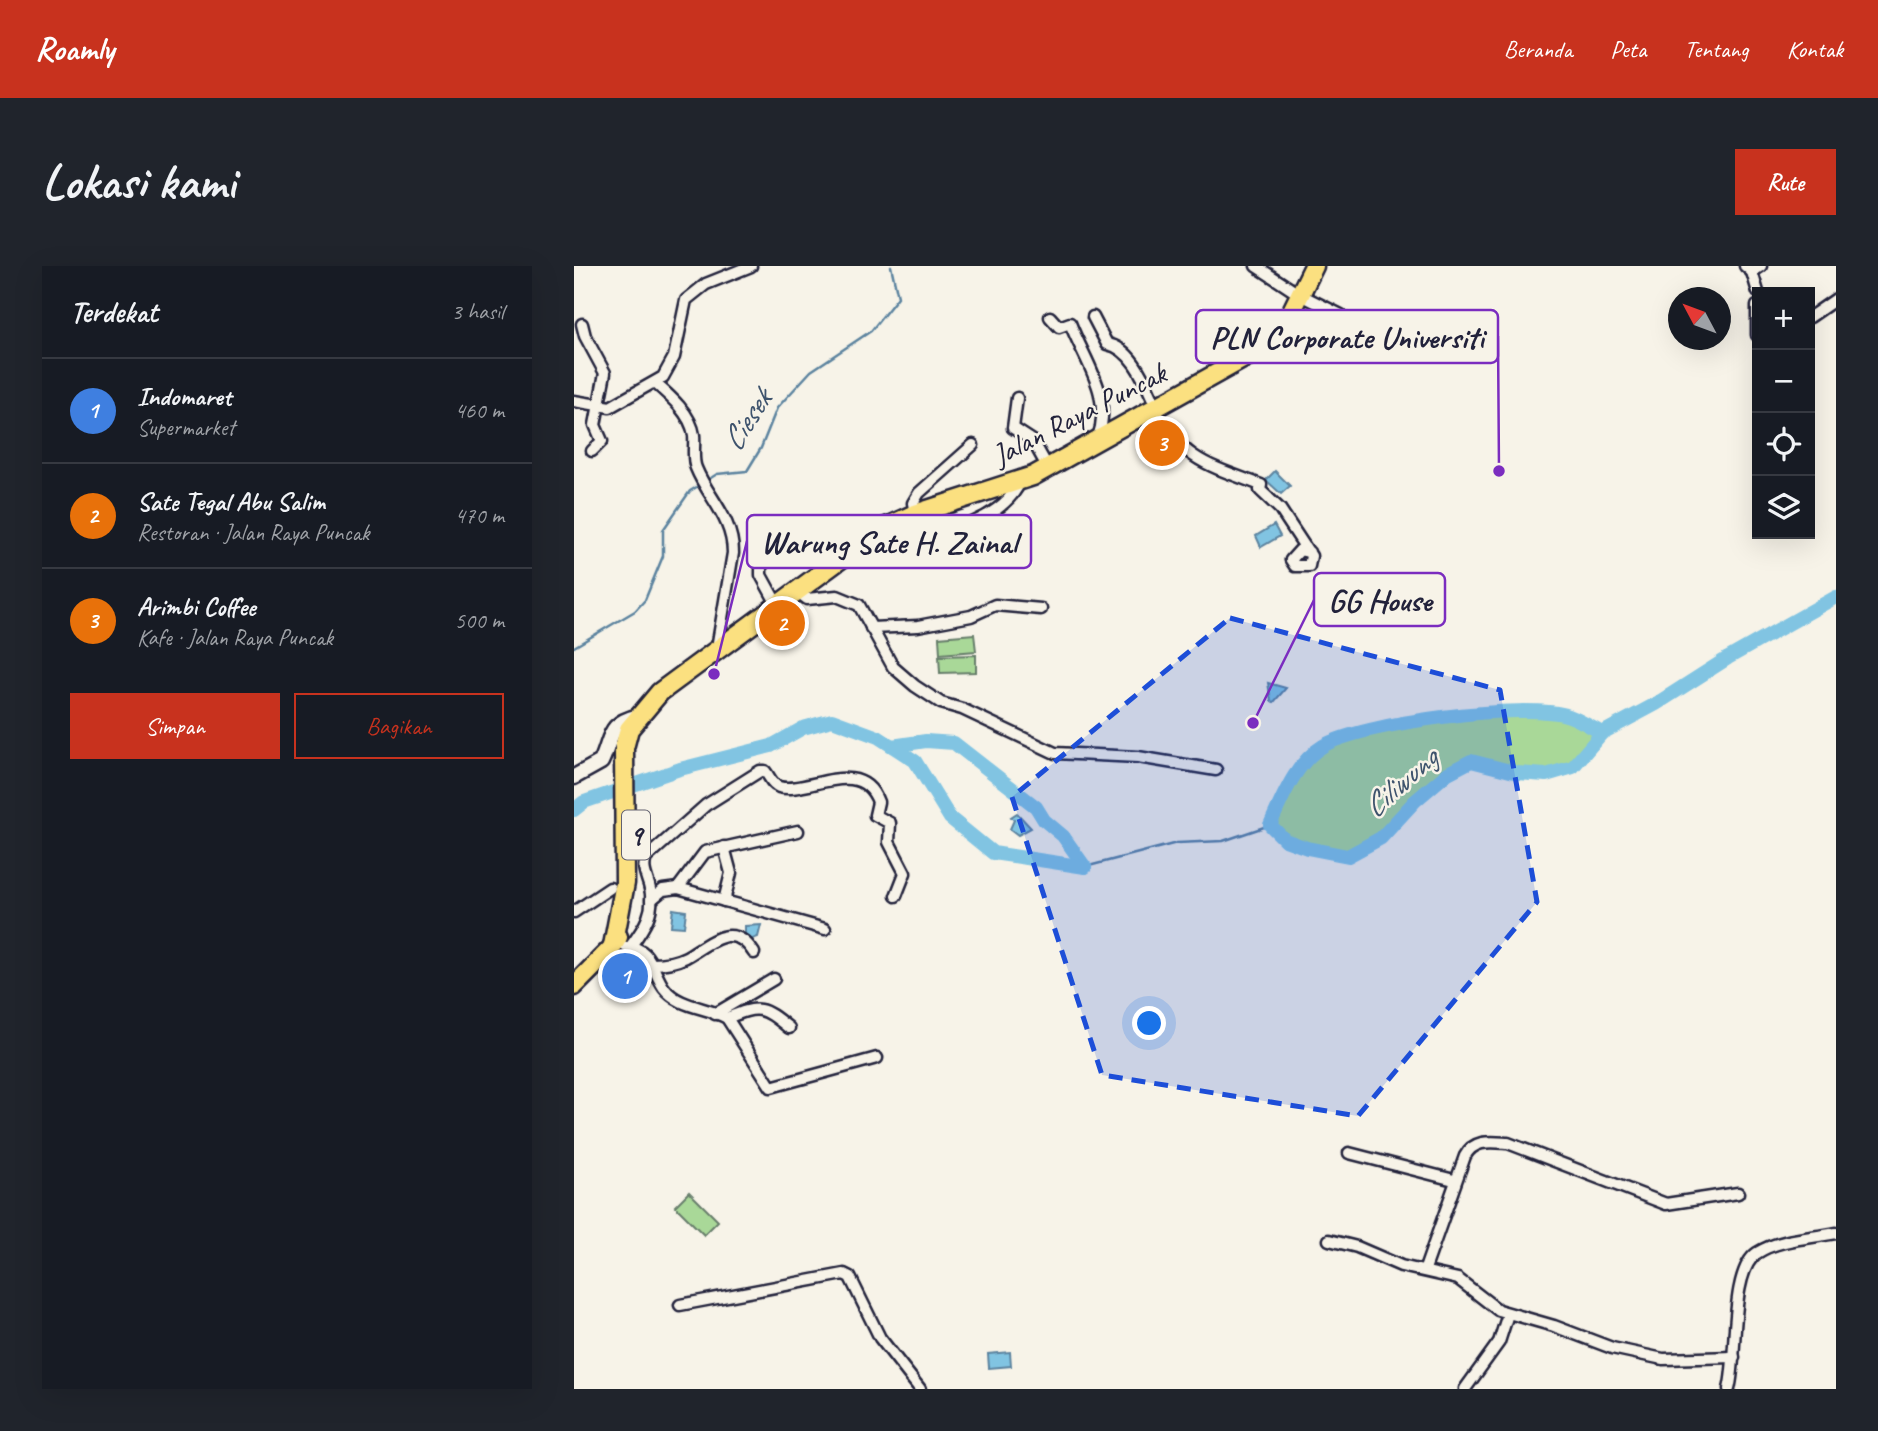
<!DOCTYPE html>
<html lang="id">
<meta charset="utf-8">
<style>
:root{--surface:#171b24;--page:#20242c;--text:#f1f3f6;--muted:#9ea1a6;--line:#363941;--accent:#c8321e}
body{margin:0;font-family:Caveat,sans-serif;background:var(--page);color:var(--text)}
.controls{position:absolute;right:21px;top:21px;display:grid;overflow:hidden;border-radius:0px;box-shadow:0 7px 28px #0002}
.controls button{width:63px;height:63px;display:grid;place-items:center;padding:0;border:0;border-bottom:2px solid var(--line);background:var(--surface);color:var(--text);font:35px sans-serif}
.compass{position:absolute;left:1094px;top:21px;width:63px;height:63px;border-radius:50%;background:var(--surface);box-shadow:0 7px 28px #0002;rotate:311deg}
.you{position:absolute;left:576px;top:758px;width:24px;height:24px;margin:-18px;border:5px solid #fff;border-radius:50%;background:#1a73e8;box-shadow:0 0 0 10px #1a73e833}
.badge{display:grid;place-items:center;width:46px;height:46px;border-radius:50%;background:var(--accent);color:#fff;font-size:23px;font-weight:700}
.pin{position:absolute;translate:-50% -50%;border:4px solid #fff;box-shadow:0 2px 7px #0006}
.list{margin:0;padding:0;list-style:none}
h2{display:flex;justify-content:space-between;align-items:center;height:91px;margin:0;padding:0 28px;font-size:30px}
h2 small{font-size:23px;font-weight:400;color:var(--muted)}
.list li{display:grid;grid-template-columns:46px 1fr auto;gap:21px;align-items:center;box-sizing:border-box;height:105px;padding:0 28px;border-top:2px solid var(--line)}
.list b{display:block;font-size:26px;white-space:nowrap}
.list p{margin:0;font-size:23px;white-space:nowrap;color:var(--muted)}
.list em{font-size:23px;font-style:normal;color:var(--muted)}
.actions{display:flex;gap:14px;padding:21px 28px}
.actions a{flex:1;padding:16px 0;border:2px solid var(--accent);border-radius:0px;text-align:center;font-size:24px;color:var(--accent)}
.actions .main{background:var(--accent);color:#fff}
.icon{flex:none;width:38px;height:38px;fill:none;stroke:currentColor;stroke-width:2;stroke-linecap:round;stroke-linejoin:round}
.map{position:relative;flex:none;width:1262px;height:1123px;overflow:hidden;border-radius:0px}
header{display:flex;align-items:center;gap:42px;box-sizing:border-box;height:98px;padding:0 35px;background:var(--accent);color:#fff}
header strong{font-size:33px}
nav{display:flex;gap:38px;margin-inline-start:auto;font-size:24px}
.intro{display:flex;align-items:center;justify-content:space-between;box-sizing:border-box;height:168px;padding:0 42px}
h1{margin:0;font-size:49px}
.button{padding:18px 32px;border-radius:0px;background:var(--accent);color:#fff;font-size:24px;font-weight:700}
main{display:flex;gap:42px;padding:0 42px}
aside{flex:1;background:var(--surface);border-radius:0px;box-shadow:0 7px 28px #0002}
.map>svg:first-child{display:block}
.green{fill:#a9d898;stroke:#667d6a;stroke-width:2}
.water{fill:#81c4e2;stroke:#5b839f;stroke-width:2}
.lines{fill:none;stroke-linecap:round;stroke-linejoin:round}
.stream{stroke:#5b839f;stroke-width:2.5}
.river{stroke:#81c4e2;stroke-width:14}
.street-casing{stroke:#22223b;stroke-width:15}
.secondary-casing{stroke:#22223b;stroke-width:19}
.highway-casing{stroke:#22223b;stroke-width:23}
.street{stroke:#f7f3e8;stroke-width:10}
.secondary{stroke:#f7f3e8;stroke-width:14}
.highway{stroke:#fbe080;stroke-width:18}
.marked{fill:#1d4ed8;fill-opacity:0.2;stroke:#1d4ed8;stroke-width:5;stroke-dasharray:14 9;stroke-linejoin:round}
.labels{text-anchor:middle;stroke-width:5;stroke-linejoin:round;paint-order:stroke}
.shield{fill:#f7f3e8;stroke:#62616f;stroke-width:2}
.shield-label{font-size:28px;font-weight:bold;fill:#22223b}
.street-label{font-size:30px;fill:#22223b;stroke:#f7f3e8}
.water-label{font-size:32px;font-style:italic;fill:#3e536d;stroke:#f7f3e8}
.leader{fill:none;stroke:#7b2cbf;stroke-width:2.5}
.callout-dot{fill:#7b2cbf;stroke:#f7f3e8;stroke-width:2.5}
.callout{fill:#f7f3e8;stroke:#7b2cbf;stroke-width:2.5}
.callout-label{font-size:32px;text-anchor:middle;font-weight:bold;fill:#22223b}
</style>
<header>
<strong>Roamly</strong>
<nav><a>Beranda</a><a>Peta</a><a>Tentang</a><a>Kontak</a></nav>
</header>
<div class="intro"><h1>Lokasi kami</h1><a class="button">Rute</a></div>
<main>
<aside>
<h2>Terdekat<small>3 hasil</small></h2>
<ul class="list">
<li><span class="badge" style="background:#3f7fe0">1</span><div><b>Indomaret</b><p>Supermarket</p></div><em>460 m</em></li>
<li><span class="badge" style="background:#e8710a">2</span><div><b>Sate Tegal Abu Salim</b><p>Restoran · Jalan Raya Puncak</p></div><em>470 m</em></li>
<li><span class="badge" style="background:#e8710a">3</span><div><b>Arimbi Coffee</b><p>Kafe · Jalan Raya Puncak</p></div><em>500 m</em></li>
</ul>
<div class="actions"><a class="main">Simpan</a><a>Bagikan</a></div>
</aside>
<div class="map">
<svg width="1262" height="1123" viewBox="0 0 1262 1123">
<rect width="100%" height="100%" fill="#f7f3e8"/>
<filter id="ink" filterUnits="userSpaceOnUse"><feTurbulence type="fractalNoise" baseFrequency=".0143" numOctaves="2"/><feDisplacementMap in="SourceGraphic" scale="14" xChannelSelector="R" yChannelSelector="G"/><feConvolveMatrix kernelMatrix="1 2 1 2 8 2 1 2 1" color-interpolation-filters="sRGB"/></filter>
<g filter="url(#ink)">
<g class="green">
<path d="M400 368 402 385 366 388 365 371Z"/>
<path d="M402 389V406L366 407 365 390Z"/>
<path d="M948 444 993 449 1028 467C1019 477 1010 493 999 500 970 520 927 502 897 495L874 507 841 535 807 572 774 590 733 582 711 574 696 559C704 542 710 521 722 506 763 450 885 452 948 444Z"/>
<path d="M115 926 144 955 130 969 101 940Z"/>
</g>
<g class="water">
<path d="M701 205 716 220 707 228 692 214Z"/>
<path d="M700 259 706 270 687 281 682 270Z"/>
<path d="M694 417 712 422 700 436 697 435Z"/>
<path d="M443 547 457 562 444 569 436 563 440 554 437 551Z"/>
<path d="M99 643 112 645 110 661 97 660Z"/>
<path d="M187 659 184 671 176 674 171 672V660Z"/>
<path d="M436 1086 437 1100 415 1102 414 1088Z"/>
</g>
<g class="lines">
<g class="stream">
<path d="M132 215 143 208 173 205 187 182 203 142 237 105 297 65 324 31 317 0"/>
<path d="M0 381 61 345 71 334 89 290V264L116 225 126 219"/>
<path d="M511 601 603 577 649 575 696 559"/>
</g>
<g class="river">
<path d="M1028 467C1017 461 1006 454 995 450 953 435 787 457 749 480 721 497 709 531 696 559L711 574 733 582 774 590 807 572 841 535 874 507 897 495 944 507 972 509 999 501 1028 467 1082 438 1154 392 1262 331"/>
<path d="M318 480 352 475 380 477 462 541 470 554 489 570 511 601"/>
<path d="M0 544 10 536 106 503 197 480 229 462 258 454 304 471 341 495 376 552 419 587 511 601"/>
</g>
<defs>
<g id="street">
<path d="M682 0 726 29"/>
<path d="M1171 0 1178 6 1187 0"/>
<path d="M1178 6 1184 26"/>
<path d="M727 29 767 49"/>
<path d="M1183 40V69"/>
<path d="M476 51 485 61 496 57C511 96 539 129 524 172"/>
<path d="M519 51 533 78C559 82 572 119 583 142"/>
<path d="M1236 51 1262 33"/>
<path d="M8 58 11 70 31 107 21 159 28 175 18 185"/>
<path d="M81 117C96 130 117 148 120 169 121 180 118 193 122 202 134 232 159 252 159 287L143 382"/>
<path d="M443 132 439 162 459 175 474 202"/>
<path d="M0 135 36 141 89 111 100 91 112 34 132 18 177 0"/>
<path d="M581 143C607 194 636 200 687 219L686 224 706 243 737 290 735 300H721L717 294 726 284 735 286"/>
<path d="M341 248 339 237 345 227 399 179"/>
<path d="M283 288C331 277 424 265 446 216"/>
<path d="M187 290V309L204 340"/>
<path d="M224 326 233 333 263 330 285 339 319 401 341 420 367 437 388 443 481 487 564 491 642 504"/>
<path d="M297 362 344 360 397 350 421 339 467 343"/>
<path d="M104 622 131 586 224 565"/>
<path d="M77 634 89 624 104 622 251 663"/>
<path d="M150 635 157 607 150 581"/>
<path d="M0 646 36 622"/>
<path d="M52 681C77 680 78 705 90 722 105 742 134 741 153 752L197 821 303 792"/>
<path d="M56 681C70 662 83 644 75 619 72 609 68 602 72 592L132 539 186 505H191C196 511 197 518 205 521 232 529 287 489 304 536L301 549 316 557 315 576 331 607 322 630"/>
<path d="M79 698C90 698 102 696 112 691 135 678 159 653 180 687"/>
<path d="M141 748 200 713"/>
<path d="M153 752C185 739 188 740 215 762"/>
<path d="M775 887 880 914"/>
<path d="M755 974 783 981 827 1000 884 1013 924 1044 980 1060 1038 1082 1089 1093 1160 1091"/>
<path d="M851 1003 891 890C900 873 917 876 934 877L1092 938 1164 927"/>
<path d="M106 1039 270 1008 276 1011 306 1072 346 1123"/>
<path d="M891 1123 925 1076 934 1048"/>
<path d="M1155 1123C1164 1091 1155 1006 1183 987 1204 973 1238 972 1262 967"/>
</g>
<path id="secondary" d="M0 511 27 496C39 471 32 458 65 450"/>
<g id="highway">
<path d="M39 680 51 617 50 482 55 463 86 426 306 264 341 248 459 210 690 81 712 57 740 0"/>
<path d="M0 720 37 683 44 671"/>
</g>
</defs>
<use href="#street" class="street-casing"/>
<use href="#secondary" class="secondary-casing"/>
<use href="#highway" class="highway-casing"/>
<use href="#street" class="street"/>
<use href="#secondary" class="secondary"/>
<use href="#highway" class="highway"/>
</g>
</g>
<path class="marked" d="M656 352 926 424 963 636 784 850 528 809 438 531Z"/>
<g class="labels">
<rect class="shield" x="48" y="544.5" width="28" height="49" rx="5"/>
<g class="shield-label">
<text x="62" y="579">9</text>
</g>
<g class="street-label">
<text transform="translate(505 148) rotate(-27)" y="10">Jalan Raya Puncak</text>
</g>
<g class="water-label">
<text transform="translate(172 154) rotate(-57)" y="11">Ciesek</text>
<text transform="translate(826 516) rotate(-41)" y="11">Ciliwung</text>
</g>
</g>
<path class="leader" d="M925 205L924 70M140 408L173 275M679 457L740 334"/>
<g class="callout-dot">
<circle cx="925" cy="205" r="7"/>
<circle cx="140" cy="408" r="7"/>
<circle cx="679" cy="457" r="7"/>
</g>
<g class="callout">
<rect x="622" y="44" width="302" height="53" rx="7"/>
<rect x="173" y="249" width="284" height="53" rx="7"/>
<rect x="740" y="307" width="131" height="53" rx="7"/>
</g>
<g class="callout-label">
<text x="773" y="82">PLN Corporate Universiti</text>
<text x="315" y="287">Warung Sate H. Zainal</text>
<text x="806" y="345">GG House</text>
</g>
</svg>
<div class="controls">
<button>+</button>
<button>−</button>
<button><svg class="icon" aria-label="locate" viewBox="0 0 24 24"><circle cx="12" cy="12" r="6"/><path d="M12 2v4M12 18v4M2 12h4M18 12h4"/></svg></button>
<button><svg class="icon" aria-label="layers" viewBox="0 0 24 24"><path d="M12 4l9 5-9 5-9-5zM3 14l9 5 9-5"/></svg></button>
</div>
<svg class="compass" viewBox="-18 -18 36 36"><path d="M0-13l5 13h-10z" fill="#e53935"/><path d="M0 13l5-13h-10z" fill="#9ea1a6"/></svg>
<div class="you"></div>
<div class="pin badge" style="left:51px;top:710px;background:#3f7fe0">1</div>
<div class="pin badge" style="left:208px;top:357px;background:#e8710a">2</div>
<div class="pin badge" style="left:588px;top:177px;background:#e8710a">3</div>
</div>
</main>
